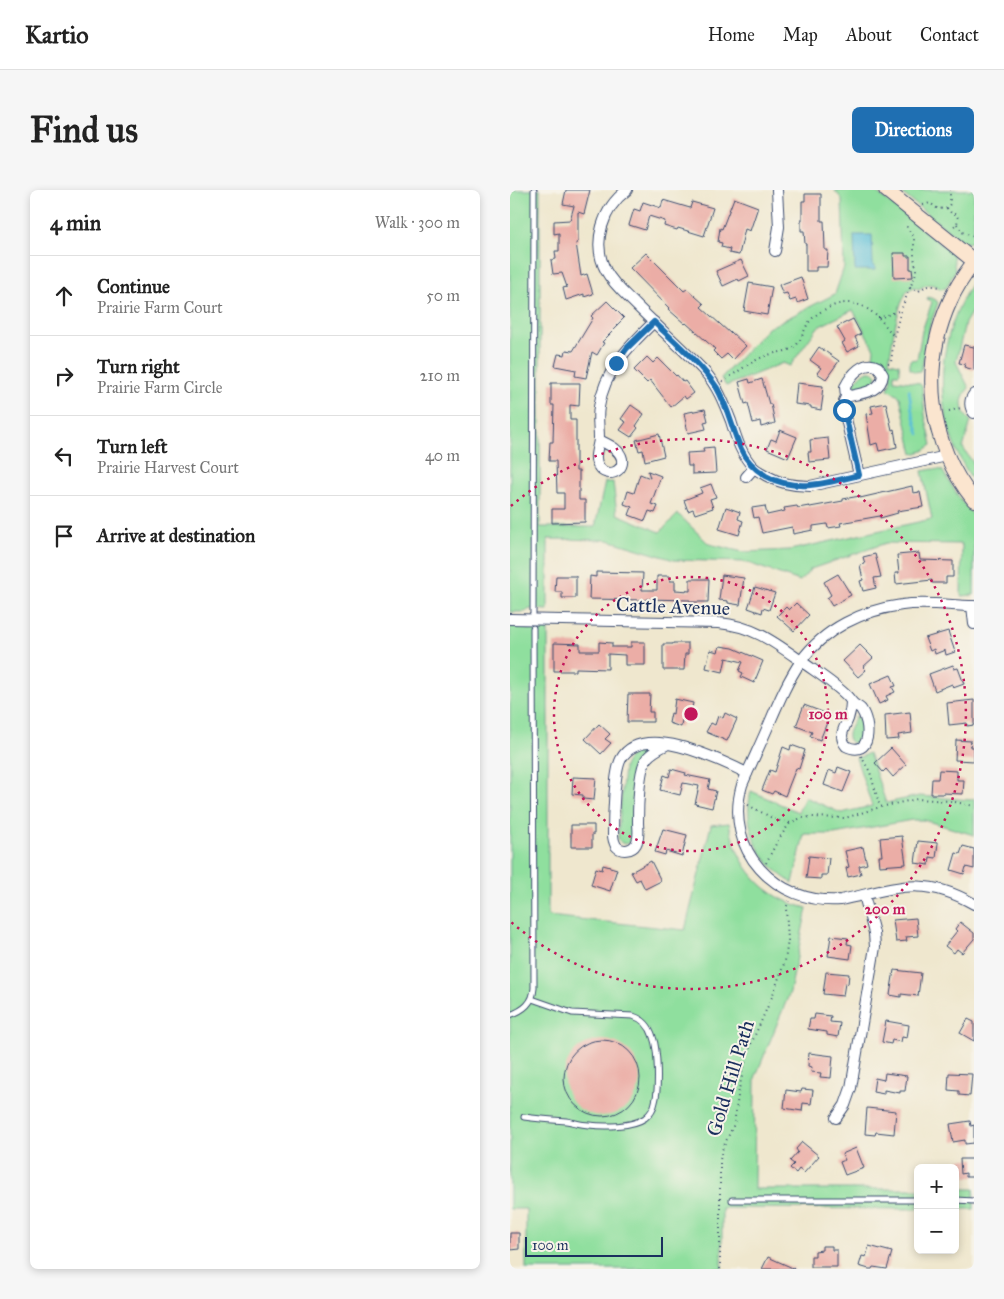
<!DOCTYPE html>
<meta charset="utf-8">
<style>
:root{--surface:#fff;--page:#f6f6f6;--text:#222;--muted:#767676;--line:#e0e0e0;--accent:#1f6fb2}
body{margin:0;font-family:"IM FELL Great Primer",serif;background:var(--page);color:var(--text)}
.controls{position:absolute;right:15px;bottom:15px;display:grid;overflow:hidden;border-radius:8px;box-shadow:0 2px 8px #0003}
.controls button{width:45px;height:45px;display:grid;place-items:center;padding:0;border:0;border-bottom:1px solid var(--line);background:var(--surface);color:var(--text);font:25px sans-serif}
.scale{position:absolute;left:15px;bottom:12px;width:138px;box-sizing:border-box;padding-left:5px;border:2px solid #1b2f5e;border-top:0;font-size:14px;line-height:18px;white-space:nowrap;color:#1b2f5e;-webkit-text-stroke:4px #f7f3e8;paint-order:stroke}
.stop{position:absolute;width:15px;height:15px;margin:-11px;border:4px solid #1f6fb2;border-radius:50%;background:#fff}
.stop.end{background:#1f6fb2;border-color:#fff;box-shadow:0 1px 5px #0008}
.list{margin:0;padding:0;list-style:none}
h2{display:flex;justify-content:space-between;align-items:center;height:65px;margin:0;padding:0 20px;font-size:21px}
h2 small{font-size:16px;font-weight:400;color:var(--muted)}
.list li{display:grid;grid-template-columns:32px 1fr auto;gap:15px;align-items:center;box-sizing:border-box;height:80px;padding:0 20px;border-top:1px solid var(--line)}
.list b{display:block;font-size:19px;white-space:nowrap}
.list p{margin:0;font-size:16px;white-space:nowrap;color:var(--muted)}
.list em{font-size:16px;font-style:normal;color:var(--muted)}
.icon{flex:none;width:28px;height:28px;fill:none;stroke:currentColor;stroke-width:2;stroke-linecap:round;stroke-linejoin:round}
.map{position:relative;flex:none;width:464px;height:1079px;overflow:hidden;border-radius:8px}
header{display:flex;align-items:center;gap:30px;box-sizing:border-box;height:70px;padding:0 25px;background:var(--surface);border-bottom:1px solid var(--line)}
header strong{font-size:24px}
nav{display:flex;gap:28px;margin-inline-start:auto;font-size:18px}
.intro{display:flex;align-items:center;justify-content:space-between;box-sizing:border-box;height:120px;padding:0 30px}
h1{margin:0;font-size:35px}
.button{padding:12px 22px;border-radius:8px;background:var(--accent);color:#fff;font-size:18px;font-weight:700}
main{display:flex;gap:30px;padding:0 30px}
aside{flex:1;background:var(--surface);border-radius:8px;box-shadow:0 2px 8px #0003}
.map>svg:first-child{display:block}
.green{fill:#8fdf9e;stroke:#55877e}
.water{fill:#5abfd8;stroke:#3a779b}
.lines{fill:none;stroke-linecap:round;stroke-linejoin:round}
.stream{stroke:#5abfd8;stroke-width:2.5}
.building{fill:#ebada6}
.lane-casing{stroke:#3b4b6f;stroke-width:7}
.street-casing{stroke:#3b4b6f;stroke-width:12}
.secondary-casing{stroke:#3b4b6f;stroke-width:16}
.path{stroke:#3b4b6f;stroke-width:2;stroke-dasharray:1 4;stroke-linecap:butt}
.lane{stroke:#fff;stroke-width:5}
.street{stroke:#fff;stroke-width:10}
.secondary{stroke:#fbe5cf;stroke-width:14}
.route{stroke:#1f6fb2;stroke-width:6}
.ring{fill:none;stroke:#c2185b;stroke-width:2.5;stroke-dasharray:2.5 5}
.labels{text-anchor:middle;stroke-width:4;stroke-linejoin:round;paint-order:stroke}
.street-label{font-size:20px;fill:#1b2f5e;stroke:#f7f3e8}
.centre{fill:#c2185b;stroke:#f7f3e8;stroke-width:2.5}
.ring-label{font-size:15px;text-anchor:middle;font-weight:bold;fill:#c2185b;stroke:#f7f3e8;stroke-width:4;stroke-linejoin:round;paint-order:stroke}
</style>
<header>
<strong>Kartio</strong>
<nav><a>Home</a><a>Map</a><a>About</a><a>Contact</a></nav>
</header>
<div class="intro"><h1>Find us</h1><a class="button">Directions</a></div>
<main>
<aside>
<h2>4 min<small>Walk · 300 m</small></h2>
<ul class="list">
<li><svg class="icon" aria-label="ahead" viewBox="0 0 24 24"><path d="M12 20V5M6 11l6-6 6 6"/></svg><div><b>Continue</b><p>Prairie Farm Court</p></div><em>50 m</em></li>
<li><svg class="icon" aria-label="right" viewBox="0 0 24 24"><path d="M7 20v-9h11M14 6l5 5-5 5"/></svg><div><b>Turn right</b><p>Prairie Farm Circle</p></div><em>210 m</em></li>
<li><svg class="icon" aria-label="left" viewBox="0 0 24 24"><path d="M17 20v-9H6M10 6l-5 5 5 5"/></svg><div><b>Turn left</b><p>Prairie Harvest Court</p></div><em>40 m</em></li>
<li><svg class="icon" aria-label="arrive" viewBox="0 0 24 24"><path d="M6 21V4h12l-3 4 3 4H6"/></svg><div><b>Arrive at destination</b></div></li>
</ul>
</aside>
<div class="map">
<svg width="464" height="1079" viewBox="0 0 464 1079">
<rect width="100%" height="100%" fill="#f7f3e8"/>
<filter id="ink" filterUnits="userSpaceOnUse"><feTurbulence type="fractalNoise" baseFrequency=".02" numOctaves="2"/><feDisplacementMap in="SourceGraphic" scale="10" xChannelSelector="R" yChannelSelector="G"/><feConvolveMatrix kernelMatrix="1 2 1 2 8 2 1 2 1" color-interpolation-filters="sRGB"/></filter>
<filter id="wash" filterUnits="userSpaceOnUse"><feTurbulence type="fractalNoise" baseFrequency=".0096" numOctaves="4" result="noise"/><feDisplacementMap in="SourceGraphic" scale="20" xChannelSelector="R" yChannelSelector="G"/><feGaussianBlur stdDeviation="1.12" result="paint"/><feColorMatrix in="noise" values="0 0 0 0 0 0 0 0 0 0 0 0 0 0 0 0 0 1.4 0 .05"/><feComposite in="paint" operator="in"/></filter>
<g filter="url(#wash)">
<rect width="100%" height="100%" fill="#efe7ce"/>
<g class="green">
<path d="M0 0H30V337H85L95 292H103L107 324 150 342 168 324 199 354 233 362 280 360 422 329 412 281 423 279 432 280 450 309 464 326V405L451 406 452 354 376 353 301 379 290 391 235 372 164 370 98 350 38 349V420L20 419 15 422H0Z"/>
<path d="M324 0H364L443 64 445 81 436 98 431 99C423 93 417 93 409 99L404 97 397 101 390 116 384 141 379 172 389 174 390 183 389 184H384V190L409 193 412 196 415 225 422 255 413 261 403 264 390 207 378 199C385 185 378 170 363 167L364 159 343 120 308 137 280 176 273 173 216 196 211 188 258 138 325 104 334 77 332 9Z"/>
<path d="M388 0H464V52L453 53Z"/>
<path d="M464 90V118L455 133 446 172 459 198C449 208 450 222 461 231L453 258 464 274V292C421 230 423 152 464 90Z"/>
<path d="M418 107 426 110 428 113 419 138 412 177 410 181 405 182 400 179V170L407 169 412 141 422 112 417 109Z"/>
<path d="M358 181C362 181 365 181 367 186L365 192 360 195 342 199 341 197 350 186Z"/>
<path d="M0 436 13 437 16 439H38V726L175 740 201 635 219 633C227 676 253 708 297 718L280 802 245 888 244 999H408V1019L212 1018V1079H16V1019H0Z"/>
<path d="M348 526C350 533 353 539 352 546 351 556 337 555 338 545 338 539 344 533 345 527Z"/>
<path d="M132 560H135V562L130 569 126 579 122 637V649L119 653C113 655 109 653 108 646L114 577C117 568 123 563 132 560Z"/>
<path d="M359 563 376 613 409 606 461 610 464 608V645L414 630H402L324 644H294L283 693C250 675 232 638 241 601L288 622 295 607 331 623 362 616 346 568 353 566Z"/>
<rect x="445" y="999" width="19" height="20"/>
</g>
<path class="water" d="M344 45H362L363 76H365V80H345Z"/>
<g class="lines">
<path class="stream" d="M399 200 402 221 409 244"/>
</g>
<g id="blocks">
<g class="building">
<path d="M56 0H80L74 24 68 22V52L66 53 71 86 77 84 83 104 74 107V104L56 110 53 98 57 97 52 83 43 84 41 70 46 69 45 61H49V43L44 44V31L60 30 64 16 53 14Z"/>
<path d="M295 4H311V31H314L315 60H318L317 77H306V81H296V54H295L294 41H291V31H292V11H295Z"/>
<path d="M224 8 248 17 240 41 235 39 229 65 219 63 220 59 211 57 212 53 208 52 210 38 212 39Z"/>
<path d="M153 10 180 18 182 12 203 18 194 46 168 38 167 40 154 36 155 31 139 26 135 40 119 35 124 19 130 21 133 12 151 18Z"/>
<path d="M136 63 174 101 177 99 194 114 191 117 220 143 221 142 236 156 223 170 217 164 211 169 203 161 205 159 176 133 175 134 158 119 159 118 120 78Z"/>
<path d="M383 63H395V66H400V79H402L403 87 384 88Z"/>
<path d="M231 70 239 86 229 91 228 89 213 96 206 81Z"/>
<path d="M291 87 298 109 287 113 286 109 280 111 277 103 273 104 269 95Z"/>
<path d="M239 93 262 97 257 125 234 121Z"/>
<path d="M97 111 114 128 106 136 107 137 92 152 94 153 87 165 82 162 76 188 65 186 66 180 45 176 48 164 55 165 56 160 63 161 83 128 81 126Z"/>
<path d="M343 129 351 144 345 147 349 156 337 162 332 153 335 151 327 137Z"/>
<path d="M454 155 464 157V180L454 177 455 174 449 173Z"/>
<path d="M309 157 329 171 316 189 307 183 311 178 300 170Z"/>
<path d="M137 167 143 173 148 168 166 186 167 185 173 192 175 191 184 203 176 209 174 206 161 217 140 190 137 193 124 180Z"/>
<path d="M239 189 240 193 252 189 259 214H261L265 233 251 237 250 231 243 233 238 213 235 214 229 192Z"/>
<path d="M41 193H70L69 216 60 215V230H66V281H69V310H75V332L42 333V319H54V303H47L46 271H39L40 252H43L44 215H41Z"/>
<path d="M287 193 313 196 312 205 313 206 311 220 301 218V216L285 214Z"/>
<path d="M376 213 382 240 384 239 387 257 369 261 367 253 361 255 356 224 363 223 361 216Z"/>
<path d="M121 215 134 224 126 236 128 238 121 247 110 240 116 232 111 229Z"/>
<path d="M195 219 198 231 194 232 196 239 178 243 174 223Z"/>
<path d="M270 240 287 247 278 268 257 259 261 249 266 251Z"/>
<path d="M149 244 154 266 135 271 133 260 129 261 126 250Z"/>
<path d="M318 248 320 270 299 272 298 262H301L300 250Z"/>
<path d="M204 257 206 283 182 284V276H178L177 263 194 262 193 258Z"/>
<path d="M138 281 151 286 141 314 148 316 145 323 139 321 135 331 119 325 122 317 114 314 118 301 124 303 130 284 140 288Z"/>
<path d="M201 294 206 307 200 309 203 318 185 324 183 319 178 321 174 310 192 303 190 298Z"/>
<path d="M402 296 403 303 410 302 413 317 387 321 388 323 370 328V326L330 333 331 336 318 338 317 334 303 336V340L283 344 282 337 252 343 248 327 244 328 242 318 255 316 257 325 275 321 274 318 287 316 288 318 299 316 300 317 333 311V309L350 306V308Z"/>
<path d="M216 317 230 322 228 329 233 331 229 345 209 339Z"/>
<path d="M409 363 410 370 443 371V387H436V393H422V390L386 394 385 383H389L387 365Z"/>
<path d="M365 364 371 387 364 388 366 398 353 401 350 391 353 390 350 375 355 374 353 367Z"/>
<path d="M86 382 133 383 132 400H147V386H160V391H165V400L180 401V389H199L198 412H180V410L136 409V410L79 409 80 386 86 387Z"/>
<path d="M328 384 341 405 322 416 317 408 321 405 314 392Z"/>
<path d="M212 385 234 388 230 415 218 413V411L209 410Z"/>
<path d="M46 386H66V408H52V402H45Z"/>
<path d="M245 397 265 403 259 420 253 418 252 423 238 418Z"/>
<path d="M286 413 299 425 284 441 267 426 276 417 279 420Z"/>
<path d="M438 441 445 462 436 465 435 460 425 464 424 459 420 461 415 448Z"/>
<path d="M89 452 102 453V457H121V452H135V475H115V465L98 464V479L66 478V481H44V453L70 454V461H89Z"/>
<path d="M163 453H178V464H175L174 480H153V454H163Z"/>
<path d="M350 455 363 468 353 477 356 480 348 487 333 471Z"/>
<path d="M210 456 223 458 253 471 244 493 231 487 233 483 229 481 233 472 216 468 213 482 196 478 200 460 208 462Z"/>
<path d="M443 475 444 479 448 478 454 494 443 498 442 494 425 501 419 484Z"/>
<path d="M381 485 386 496 382 497 385 502 376 506 378 510 369 514 360 494Z"/>
<path d="M118 504H140L139 522H143V532H117Z"/>
<path d="M165 509 183 513 180 528H176V531L172 530 171 537 159 533 161 523 163 524Z"/>
<path d="M464 510V535L457 536V533L439 535 437 513Z"/>
<path d="M294 515 320 525 310 550 300 546 302 542 286 536Z"/>
<path d="M400 522 402 543 388 545 389 549 376 550 375 525Z"/>
<path d="M215 523 227 529 217 551 196 542 201 533 205 535 208 526 213 528Z"/>
<path d="M89 534 100 544 95 549 101 553 91 564 75 549Z"/>
<path d="M446 550 461 551 460 557H464V571L445 570Z"/>
<path d="M281 555 295 560 289 579 286 578 275 606 264 601 262 604 252 600 260 580 265 582 273 557 280 560Z"/>
<path d="M381 558 396 575 383 587 376 579 373 582 365 573Z"/>
<path d="M328 577 341 582 333 602 314 595 319 580 326 583Z"/>
<path d="M161 579 176 583 175 585 200 590 198 599 206 601 202 618 185 614 189 596 173 593 170 605 150 600 154 585 159 587Z"/>
<path d="M429 580 447 581V590H454L453 604 433 603V604H421L422 589H428Z"/>
<path d="M63 587 86 588 84 610 73 609V605L62 604Z"/>
<path d="M61 635H84V644H82V657H61Z"/>
<path d="M153 639 177 645 172 666 156 661 155 665 145 662Z"/>
<path d="M392 646 396 674 370 676 369 666H372L370 648Z"/>
<path d="M408 651 428 653 426 668 420 667 419 675 405 673Z"/>
<path d="M453 656 464 659V679L456 677 454 684 441 680 446 663 450 664Z"/>
<path d="M353 657 357 674 349 676 351 684 338 687 336 678 339 677 335 661Z"/>
<path d="M299 666 319 668 317 685H311V689L296 688Z"/>
<path d="M141 671 151 691 135 699 130 689 126 691 121 682Z"/>
<path d="M93 675 107 679 100 701 81 695 86 678 92 680Z"/>
<path d="M406 728 408 746 396 747 397 751 386 752 383 730Z"/>
<path d="M450 732 464 743V749L452 763 447 759 444 763 435 756 447 741 445 739Z"/>
<path d="M321 746 338 748 337 754 342 755 340 769 318 766Z"/>
<path d="M384 780 411 783 408 806 391 804V807L380 805Z"/>
<path d="M316 782 339 784 338 794 335 793 333 806 313 804Z"/>
<path d="M305 824 321 826 320 832 330 833 328 847 317 845V842L298 839 300 829H304Z"/>
<path d="M458 829 464 832V851L450 843Z"/>
<path d="M376 831 399 835 397 848 392 847 391 852 382 850 381 854 372 852Z"/>
<circle cx="92" cy="888" r="38"/>
<path d="M299 863 323 866 321 888 310 887 311 883 301 882 302 877 298 876Z"/>
<path d="M375 883 397 886 395 901H390V903L374 900V904L363 902 365 888 374 890Z"/>
<path d="M439 883 462 884 460 906 449 905V901L438 900Z"/>
<path d="M292 899 303 900 301 914 293 913 292 921 274 918 276 900 291 902Z"/>
<path d="M357 918 386 921 384 944 366 942 365 945 355 944Z"/>
<path d="M460 931 461 936 464 935V953L455 954V950L443 952 440 934Z"/>
<path d="M292 952 309 966 294 983 289 979 286 983 280 978 284 974 280 971 288 962 286 959Z"/>
<path d="M346 958 354 978 335 985 330 972 335 970 332 964Z"/>
<path d="M450 969H464V987H456V983L451 984Z"/>
<path d="M0 1043H9V1059L0 1060Z"/>
<path d="M312 1056H322V1060H327V1077H301V1066H305V1061L312 1060Z"/>
<path d="M359 1056 382 1062 377 1079 363 1077 362 1079H359L349 1076 352 1066 356 1067Z"/>
<path d="M258 1067 285 1079H252Z"/>
</g>
</g>
</g>
<g filter="url(#ink)">
<use href="#blocks" fill-opacity="0" stroke="#3b4b6f" stroke-width="1"/>
<g class="lines">
<defs>
<g id="lane">
<path d="M23 429 24 0"/>
<path d="M0 825C14 820 23 813 24 798L23 438"/>
<path d="M14 927C28 929 42 930 56 931 63 932 71 935 79 935 94 937 122 937 135 928 140 924 144 918 145 912 149 899 148 860 143 847 140 837 133 829 123 826L62 823 22 809"/>
<path d="M222 1010H408"/>
<path d="M445 1010 464 1011"/>
</g>
<g id="street">
<path d="M117 0C93 18 81 53 96 81 103 94 115 104 126 115 148 137 172 158 194 181 207 195 214 213 221 231 226 247 231 265 244 278 248 281 252 283 257 286 271 294 284 296 300 296L437 266"/>
<path d="M265 61 269 37 267 0"/>
<path d="M464 204C459 210 459 217 464 223"/>
<path d="M336 207C350 203 371 203 373 185L368 177C354 169 341 185 335 197L336 207 334 211V220L349 285"/>
<path d="M89 250C97 254 110 259 112 269 114 283 96 288 89 277 82 267 89 257 89 248 89 237 87 228 89 217 94 181 119 156 144 132"/>
<path d="M236 287 244 278"/>
<path d="M462 416 464 434"/>
<path d="M464 416C440 416 416 411 392 415 353 420 314 439 291 471 278 490 269 511 260 532 251 553 241 574 232 595 213 660 266 715 331 710 383 699 413 684 464 714"/>
<path d="M0 429 209 433C243 436 264 452 291 471 306 482 324 493 337 506 339 508 340 510 342 512 344 515 348 516 351 519 361 533 362 569 336 556 328 546 334 539 338 529 340 523 341 518 341 512"/>
<path d="M156 555C150 558 142 562 137 568 129 578 128 617 128 632 128 639 130 647 126 654 122 661 111 662 106 656 104 652 103 648 103 645 103 628 104 582 111 569 132 531 210 570 237 583"/>
<path d="M326 928 335 915 341 898 365 757 364 743 354 705"/>
</g>
<g id="secondary">
<path d="M376 0 464 71"/>
<path d="M464 72C455 84 446 97 440 111 410 177 418 253 464 310"/>
</g>
</defs>
<use href="#lane" class="lane-casing"/>
<use href="#street" class="street-casing"/>
<use href="#secondary" class="secondary-casing"/>
<g class="path">
<path d="M413 15 420 13 428 19 437 18 440 14V0"/>
<path d="M437 18 442 24H446L448 28 447 34 441 38"/>
<path d="M447 34 452 42 464 47"/>
<path d="M400 97 409 101C417 94 422 96 431 97"/>
<path d="M368 127H372L391 120"/>
<path d="M378 174 381 173 384 147 391 120 406 83V78L404 67V48L397 37 398 33"/>
<path d="M212 192C226 183 240 172 255 166 264 162 275 163 284 157 293 150 293 139 300 131 305 125 311 121 318 118 348 103 368 124 384 147"/>
<path d="M439 221 451 218"/>
<path d="M351 566 360 582 370 617"/>
<path d="M238 615 266 630 280 633 291 628 300 627 335 628 370 617 407 609 440 611 464 616"/>
<path d="M256 673 268 650 280 633"/>
<path d="M210 1079V970L212 960 224 934 229 899 236 869 241 854 262 807 275 771 278 750 276 718 279 711"/>
</g>
<use href="#lane" class="lane"/>
<use href="#street" class="street"/>
<use href="#secondary" class="secondary"/>
</g>
</g>
<g class="lines" filter="url(#ink)">
<path class="route" d="M106 173 117 158 144 132C165 152 191 174 207 198 218 217 222 239 231 259 236 271 245 279 256 286 286 303 317 293 349 285L334 220"/>
</g>
<g class="ring">
<circle cx="181" cy="524" r="137"/>
<path d="M1 316A275 275 0 1 1 1 732"/>
</g>
<g class="labels">
<g class="street-label">
<text transform="translate(163 416) rotate(2)" y="7">Cattle Avenue</text>
<text transform="translate(220 888) rotate(-73)" y="7">Gold Hill Path</text>
</g>
</g>
<circle cx="181" cy="524" r="8" class="centre"/>
<g class="ring-label">
<text x="318" y="529">100 m</text>
<text x="375" y="724">200 m</text>
</g>
</svg>
<div class="controls">
<button>+</button>
<button>−</button>
</div>
<div class="scale">100 m</div>
<div class="stop" style="left:334px;top:220px"></div>
<div class="stop end" style="left:106px;top:173px"></div>
</div>
</main>
